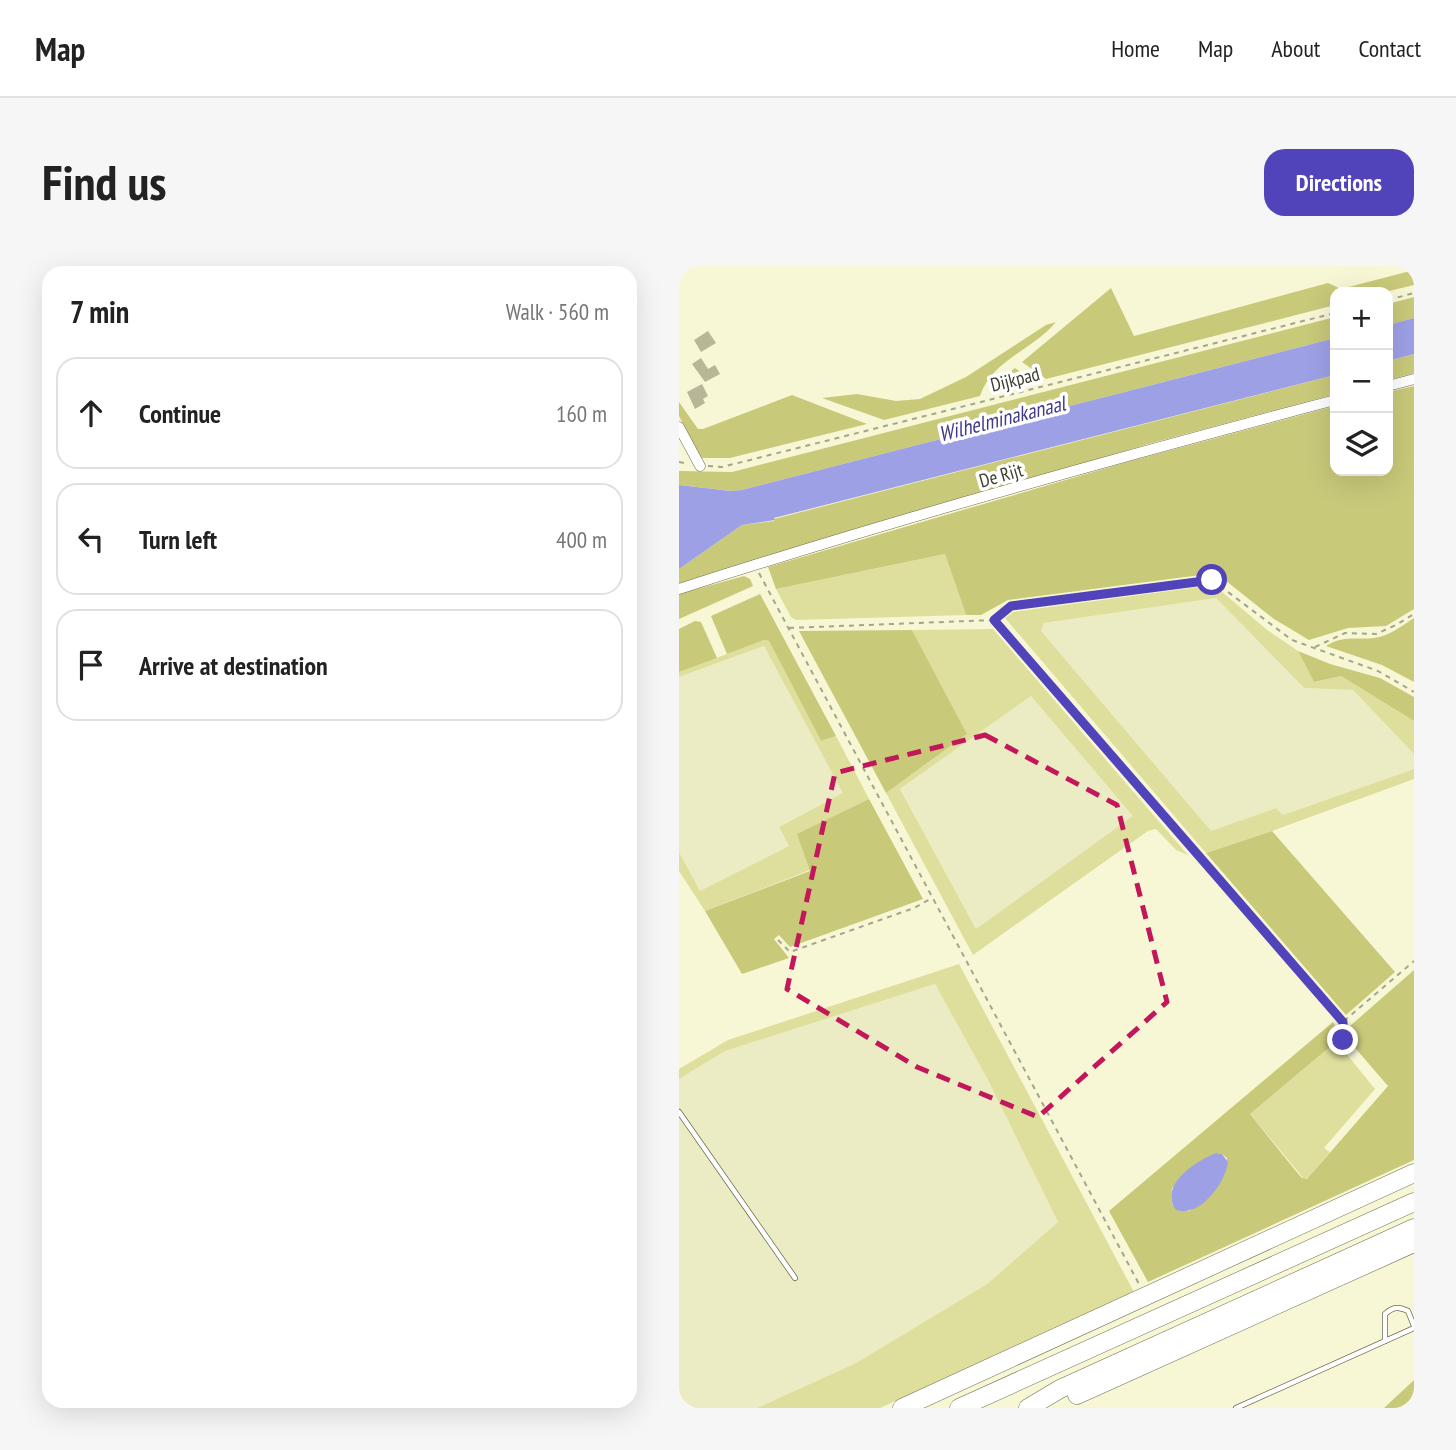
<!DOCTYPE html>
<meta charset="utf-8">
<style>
:root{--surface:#fff;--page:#f6f6f6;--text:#222;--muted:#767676;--line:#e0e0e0;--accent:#5144bb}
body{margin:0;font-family:"PT Sans Narrow",sans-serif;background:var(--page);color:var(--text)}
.controls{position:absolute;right:21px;top:21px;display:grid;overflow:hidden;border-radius:14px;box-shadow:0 7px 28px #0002}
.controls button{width:63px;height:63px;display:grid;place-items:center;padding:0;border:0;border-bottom:2px solid var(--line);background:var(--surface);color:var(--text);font:35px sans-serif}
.stop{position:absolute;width:21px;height:21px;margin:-16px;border:5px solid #5144bb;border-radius:50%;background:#fff}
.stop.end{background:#5144bb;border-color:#fff;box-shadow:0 2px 7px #0008}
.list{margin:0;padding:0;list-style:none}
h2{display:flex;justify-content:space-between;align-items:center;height:91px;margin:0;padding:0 28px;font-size:30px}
h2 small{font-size:23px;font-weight:400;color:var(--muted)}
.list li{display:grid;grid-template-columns:46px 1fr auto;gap:21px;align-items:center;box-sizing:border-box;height:112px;margin:0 14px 14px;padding:0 14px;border:2px solid var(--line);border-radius:21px}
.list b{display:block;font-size:26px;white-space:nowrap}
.list em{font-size:23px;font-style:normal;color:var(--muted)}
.icon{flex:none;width:38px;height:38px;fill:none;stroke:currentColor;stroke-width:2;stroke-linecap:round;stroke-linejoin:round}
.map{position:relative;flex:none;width:735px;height:1142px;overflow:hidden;border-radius:21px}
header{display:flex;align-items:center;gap:42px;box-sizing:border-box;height:98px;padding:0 35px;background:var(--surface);border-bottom:2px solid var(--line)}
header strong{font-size:33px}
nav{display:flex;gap:38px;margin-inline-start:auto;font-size:24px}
.intro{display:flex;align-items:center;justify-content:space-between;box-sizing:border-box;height:168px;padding:0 42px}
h1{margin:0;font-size:49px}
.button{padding:18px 32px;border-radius:21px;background:var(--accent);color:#fff;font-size:24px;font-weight:700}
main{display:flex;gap:42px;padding:0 42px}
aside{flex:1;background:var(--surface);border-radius:21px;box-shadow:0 7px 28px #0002}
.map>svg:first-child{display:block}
.built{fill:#ebecc3}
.green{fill:#dfdf9d;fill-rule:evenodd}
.forest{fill:#c9c97a;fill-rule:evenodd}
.water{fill:#9ea0e6}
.building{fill:#b7b798}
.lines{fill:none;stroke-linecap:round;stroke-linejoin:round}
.service-casing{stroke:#6c6c4f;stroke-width:6}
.minor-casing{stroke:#6c6c4f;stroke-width:11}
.motorway-casing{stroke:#6c6c4f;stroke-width:19}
.path{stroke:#a5a58c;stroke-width:2;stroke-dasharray:5 5;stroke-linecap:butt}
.service{stroke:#fff;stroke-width:4.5}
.minor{stroke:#fff;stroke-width:10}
.motorway{stroke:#fff;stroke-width:18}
.route{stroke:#5144bb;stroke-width:9}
.marked{fill:none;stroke:#c2185b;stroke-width:5;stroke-dasharray:14 9;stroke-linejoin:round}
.labels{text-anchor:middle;stroke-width:7;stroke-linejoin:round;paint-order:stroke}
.street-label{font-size:19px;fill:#3d3d30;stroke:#fff}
.water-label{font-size:21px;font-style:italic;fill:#403a8b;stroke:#fff}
</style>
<header>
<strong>Map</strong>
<nav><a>Home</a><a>Map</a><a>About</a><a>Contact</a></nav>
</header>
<div class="intro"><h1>Find us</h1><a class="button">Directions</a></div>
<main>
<aside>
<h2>7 min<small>Walk · 560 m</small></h2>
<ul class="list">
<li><svg class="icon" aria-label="ahead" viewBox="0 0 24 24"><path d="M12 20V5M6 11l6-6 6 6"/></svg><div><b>Continue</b></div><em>160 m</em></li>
<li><svg class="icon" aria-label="left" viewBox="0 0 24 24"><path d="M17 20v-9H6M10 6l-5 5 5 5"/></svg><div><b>Turn left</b></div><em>400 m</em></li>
<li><svg class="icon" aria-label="arrive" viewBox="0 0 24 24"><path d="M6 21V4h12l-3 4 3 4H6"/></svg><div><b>Arrive at destination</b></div></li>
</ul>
</aside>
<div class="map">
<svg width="735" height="1142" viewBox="0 0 735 1142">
<rect width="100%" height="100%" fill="#f7f7d6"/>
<g class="built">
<path d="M537 332 625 422 674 424 735 488V503L604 549 597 542 532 566 361 365 365 357Z"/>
<path d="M85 380 165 527 100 561 110 580 21 625 0 586V411Z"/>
<path d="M352 430 455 550 297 663 221 523Z"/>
<path d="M256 718 309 813 379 956 308 1018 177 1097 78 1142H0V813L46 785Z"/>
</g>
<g class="green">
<path d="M266 288 287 349 117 354 112 351 97 323Z"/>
<path d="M535 319 587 363 619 385 635 416 662 410 735 455V488L674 424 625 422 537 332 365 357 362 365 532 565 597 542 604 549 735 503V513L593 565 527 587 326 352 334 346Z"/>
<path d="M314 363 509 589 497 584 477 563 469 565 294 689 207 527 288 468 233 364ZM352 430 454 550 297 663 221 523Z"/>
<path d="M85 374 90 375 142 475 157 470 190 533 119 568 131 604 26 645 0 605V586L21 625 110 580 100 561 164 527 85 380 0 411V406Z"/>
<path d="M280 698 455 1026 201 1142H78L177 1097 308 1018 379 956 309 814 256 718 46 785 0 813V803L49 774Z"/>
<path d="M659 774 661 780 696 823 645 882 651 886 630 911 625 913 571 848Z"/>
</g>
<g class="forest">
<path d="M735 4V19L706 26H656V39L367 113 343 96 432 22 455 70 649 17 662 23Z"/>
<path d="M735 31V52L709 59V38Z"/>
<path d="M656 51V72L63 224 53 225 0 219V205L53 206Z"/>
<path d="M377 56C354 84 313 94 301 130L205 154 143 132 178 128 217 135 241 133 287 111 367 59Z"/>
<path d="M735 88V107L709 114V95Z"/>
<path d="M336 102 355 116 311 127 315 118Z"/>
<path d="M656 109V128L469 178 0 318V303L63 259 95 255V253Z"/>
<path d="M735 120V343L707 360 669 362 630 374 595 353 537 307 329 334 302 349H287L266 288 97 323 89 301 448 196 656 140V205H709V126Z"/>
<path d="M113 129 188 158 51 192H22L0 150V136L19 163H24Z"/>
<path d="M65 310 71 313 74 320 0 353V328Z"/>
<path d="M81 328 157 470 142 475 90 375 85 374 48 388 32 350Z"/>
<path d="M735 352V416L703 399 647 380C664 369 678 374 695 372 710 370 723 360 735 352Z"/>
<path d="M16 355 22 356 38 392 0 406V363Z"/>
<path d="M233 364 288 468 207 527 120 365Z"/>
<path d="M619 385 651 398 701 412 735 431V455L662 410 635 416Z"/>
<path d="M190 533 244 633 111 681 100 669 95 673 110 692 63 708 26 645 131 605 118 568Z"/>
<path d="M593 565 716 706 667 749 527 587Z"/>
<path d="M735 704V894L469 1016 430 945 654 756 658 763 659 774 571 848 616 904 623 912 628 913 709 820 671 776 668 771 671 760ZM537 887 543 888 548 892C543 916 533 933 510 945L494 939 492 933 493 922Z"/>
<path d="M735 1114V1142H705Z"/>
</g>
<g class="water">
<path d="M735 52V88L709 95V59Z"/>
<path d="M656 72V109L95 252 96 254 63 259 0 303V219L52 225 63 224Z"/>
<path d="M537 887 543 888 549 896C547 916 521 952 497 944 479 919 517 895 537 887Z"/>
</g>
<g class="building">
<path d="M29 65 37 77 22 86 15 74Z"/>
<path d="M22 92 29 103 36 99 41 108 26 116 13 98Z"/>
<path d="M23 118 29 130 24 133 26 137 16 143 8 126Z"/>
</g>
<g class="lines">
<defs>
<g id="service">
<path d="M0 846 116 1012"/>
<path d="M706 1075V1048C714 1041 719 1040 729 1045L735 1060"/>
<path d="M557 1142 735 1062"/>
</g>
<g id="minor">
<path d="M709 120 735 113"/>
<path d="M0 161 21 200"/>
<path d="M0 323C217 253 436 192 656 134"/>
</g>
<g id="motorway">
<path d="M398 1129 735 977"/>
<path d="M223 1142 735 907"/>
<path d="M280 1142 735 936"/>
<path d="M349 1142 381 1123 735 962"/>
</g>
</defs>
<use href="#service" class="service-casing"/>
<use href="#minor" class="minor-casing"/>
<use href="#motorway" class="motorway-casing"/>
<g class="path">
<path d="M709 34 735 27"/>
<path d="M0 196 9 198"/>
<path d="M29 200 43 201 656 47"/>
<path d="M80 307 460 1018"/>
<path d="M316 355 664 756V774"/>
<path d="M110 362 315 354 332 340 533 314 613 374 699 405 735 426"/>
<path d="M636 381 666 367 697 368 717 359 735 348"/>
<path d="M99 674 111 686 235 642 253 632"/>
<path d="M665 755 735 695"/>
</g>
<use href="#service" class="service"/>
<use href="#minor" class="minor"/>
<use href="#motorway" class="motorway"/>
</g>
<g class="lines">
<path class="route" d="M533 314 332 340 315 354 664 756V774"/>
</g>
<path class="marked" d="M306 469 438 539 488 736 359 851 238 801 108 723 156 507Z"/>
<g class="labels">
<g class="street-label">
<text transform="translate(336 113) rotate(-14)" y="7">Dijkpad</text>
<text transform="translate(322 209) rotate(-16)" y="7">De Rijt</text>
</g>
<g class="water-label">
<text transform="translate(323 153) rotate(-14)" y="7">Wilhelminakanaal</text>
</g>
</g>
</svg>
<div class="controls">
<button>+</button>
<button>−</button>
<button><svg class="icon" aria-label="layers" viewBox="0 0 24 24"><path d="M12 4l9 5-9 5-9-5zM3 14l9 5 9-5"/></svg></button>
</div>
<div class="stop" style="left:533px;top:314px"></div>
<div class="stop end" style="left:664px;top:774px"></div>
</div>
</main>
